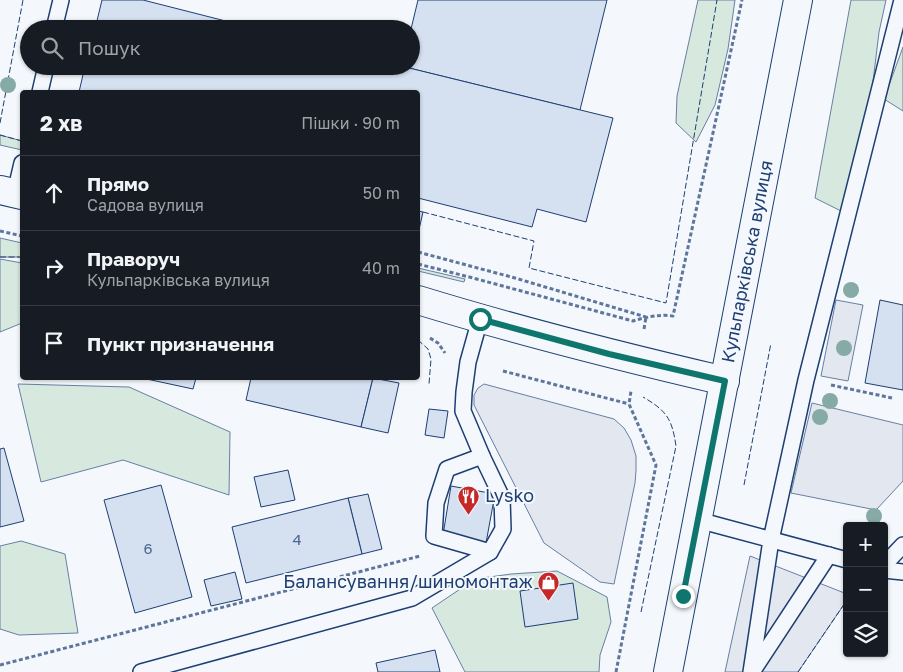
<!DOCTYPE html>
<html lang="uk">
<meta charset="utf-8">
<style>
:root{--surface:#171b24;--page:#242831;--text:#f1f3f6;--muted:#9ea1a6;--line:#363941}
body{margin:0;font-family:"Golos Text",sans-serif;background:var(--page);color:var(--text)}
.controls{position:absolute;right:15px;bottom:15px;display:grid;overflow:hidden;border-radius:5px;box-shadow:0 1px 4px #0004}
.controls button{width:45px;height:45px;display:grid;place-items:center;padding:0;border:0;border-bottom:1px solid var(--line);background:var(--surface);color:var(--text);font:25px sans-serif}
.stop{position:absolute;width:15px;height:15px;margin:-11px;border:4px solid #0f766e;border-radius:50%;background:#fff}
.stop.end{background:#0f766e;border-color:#fff;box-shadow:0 1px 5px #0008}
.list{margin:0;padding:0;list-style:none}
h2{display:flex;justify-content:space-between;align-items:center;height:65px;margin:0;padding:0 20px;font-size:21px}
h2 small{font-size:16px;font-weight:400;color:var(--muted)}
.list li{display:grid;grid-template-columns:32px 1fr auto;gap:15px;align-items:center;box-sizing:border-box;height:75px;padding:0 20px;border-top:1px solid var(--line)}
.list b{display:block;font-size:19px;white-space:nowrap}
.list p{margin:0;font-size:16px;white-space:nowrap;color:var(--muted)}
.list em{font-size:16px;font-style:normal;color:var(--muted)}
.icon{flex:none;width:28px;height:28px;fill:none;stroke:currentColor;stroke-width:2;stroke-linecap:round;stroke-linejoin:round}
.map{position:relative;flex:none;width:903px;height:672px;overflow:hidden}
.search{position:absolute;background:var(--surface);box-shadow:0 1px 4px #0004;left:20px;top:20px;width:400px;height:55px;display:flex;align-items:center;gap:12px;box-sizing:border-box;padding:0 18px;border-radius:28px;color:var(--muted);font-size:19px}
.panel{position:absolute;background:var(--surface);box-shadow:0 1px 4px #0004;left:20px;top:90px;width:400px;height:290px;border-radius:5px}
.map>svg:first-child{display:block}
.green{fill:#d7e8df;stroke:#687fa3}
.parking{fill:#e3e8f0;stroke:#687fa3}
.building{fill:#d5e0f0;stroke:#1d3f73}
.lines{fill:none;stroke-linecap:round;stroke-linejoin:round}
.lane-casing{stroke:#1d3f73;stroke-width:18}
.secondary-casing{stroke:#1d3f73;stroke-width:30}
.primary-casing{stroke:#1d3f73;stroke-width:30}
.path{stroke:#5e769c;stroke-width:3;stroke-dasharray:4 2.5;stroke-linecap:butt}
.lane{stroke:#f4f7fb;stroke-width:15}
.secondary{stroke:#f4f7fb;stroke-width:28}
.primary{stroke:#f4f7fb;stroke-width:28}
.fence{stroke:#1d3f73;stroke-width:1;stroke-dasharray:6 2.5;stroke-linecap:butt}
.tree{fill:#86aba6}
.route{stroke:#0f766e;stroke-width:6}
.labels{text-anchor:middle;stroke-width:4;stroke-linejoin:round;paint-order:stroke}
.number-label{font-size:15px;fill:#4b6792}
.street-label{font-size:18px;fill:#1d3f73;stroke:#f4f7fb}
.poi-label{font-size:18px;fill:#1d3f73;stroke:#f4f7fb;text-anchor:start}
</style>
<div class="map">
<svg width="903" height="672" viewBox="0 0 903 672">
<rect width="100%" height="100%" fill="#f4f7fb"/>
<g class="green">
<path d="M698 0H735L728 49 715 105 696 142 676 123 677 96Z"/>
<path d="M851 0H886L879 32 860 189 841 211 815 198Z"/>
<path d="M903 47V111L884 99Z"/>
<path d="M0 135 22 141V150L0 145Z"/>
<path d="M0 238 22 243V257H0Z"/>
<path d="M0 259 22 263V323L0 332Z"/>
<path d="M418 268 465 279 464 282 418 271Z"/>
<path d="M18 384 129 387 230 432 229 495 123 460 41 482Z"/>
<path d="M21 541 65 554 78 633 19 635 0 629V546Z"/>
<path d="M557 571 607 597 611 622 600 655 599 672H465L432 608 475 579 511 574Z"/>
</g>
<g class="parking">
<path d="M836 300 863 305 848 381 821 376Z"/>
<path d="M484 384 614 419 624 428 631 440 636 456V471L635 483 614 584 600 582 544 543 474 405V395L478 388Z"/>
<path d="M812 403 903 425V481L876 510 791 493Z"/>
<path d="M750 556 847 594V600L798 672H725Z"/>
</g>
<g class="building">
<path d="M102 0H143L257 29H95Z"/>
<path d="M418 0H607L580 110 401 66H411V29Z"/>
<path d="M85 66H401L613 118 586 222 537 209 532 227 418 198V92H79Z"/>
<path d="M418 211 423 212 418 234Z"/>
<path d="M880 300 903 305V390L865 383Z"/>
<path d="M142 378H196L193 389Z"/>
<path d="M251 378H373L361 427 246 400Z"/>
<path d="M373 378 399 383 388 433 361 427Z"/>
<path d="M429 409 448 411 444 438 425 435Z"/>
<path d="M4 448 24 521 0 527V449Z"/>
<path d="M288 470 295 500 261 507 254 477Z"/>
<path d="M161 485 192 597 135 613 104 500Z"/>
<path d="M451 486 495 494 486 543 443 535Z"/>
<path d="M368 494 382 549 362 554 348 498Z"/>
<path d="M348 498 362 554 246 583 232 527Z"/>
<path d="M235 572 242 599 211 606 204 580Z"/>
<path d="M573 583 578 619 525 627 520 591Z"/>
<path d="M435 650 440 672H378L376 663Z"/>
</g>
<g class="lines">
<defs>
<g id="lane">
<path d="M54 29 61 0"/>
<path d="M40 92 46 66"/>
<path d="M15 193 22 163"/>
<path d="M482 456 447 469 436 503 434 536 490 552"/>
<path d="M698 520 847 560"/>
<path d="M884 565 903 545"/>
<path d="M884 570 903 572"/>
<path d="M754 669 829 555"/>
<path d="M141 672 412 598 490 552 503 529 502 498 482 456 463 411 464 392 468 362 480 319"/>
<path d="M751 672 771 540 806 380 902 0"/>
</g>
<g id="secondary">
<path d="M0 190 22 195"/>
<path d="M418 300C519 331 622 357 725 381"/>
</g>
<g id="primary">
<path id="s1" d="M668 672 798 0"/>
</g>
</defs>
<use href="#lane" class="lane-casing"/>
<use href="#secondary" class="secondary-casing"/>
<use href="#primary" class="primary-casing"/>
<g class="path">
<path d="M0 231 22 236"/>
<path d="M418 252 515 278 646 317"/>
<path d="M418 264 473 278 633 321C646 317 660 314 673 316L742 0"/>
<path d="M644 329 646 317"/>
<path d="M430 338 438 343 445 353"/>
<path d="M503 371 629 404"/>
<path d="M831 385 892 398"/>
<path d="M0 665 420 556"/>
<path d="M616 672 656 465 629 404 631 391"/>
</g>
<use href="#lane" class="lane"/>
<use href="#secondary" class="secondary"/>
<use href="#primary" class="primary"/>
<g class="fence">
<path d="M0 123 23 0"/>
<path d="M0 135 22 141"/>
<path d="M423 212 534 241 529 268 666 303 717 0"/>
<path d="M0 257H22"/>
<path d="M418 340 428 349 431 359 429 384"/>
<path d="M744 485 771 343"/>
<path d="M641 612 676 446C672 419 667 411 643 397"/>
<path d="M798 672 847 600"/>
</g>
</g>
<g class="tree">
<circle cx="8" cy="85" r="8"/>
<circle cx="851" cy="290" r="8"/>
<circle cx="844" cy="348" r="8"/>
<circle cx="830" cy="401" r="8"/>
<circle cx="820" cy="417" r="8"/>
<circle cx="874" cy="516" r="8"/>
</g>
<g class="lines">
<path class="route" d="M480 319 609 354 725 381 683 596"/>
</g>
<defs>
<symbol id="restaurant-pin" viewBox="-11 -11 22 30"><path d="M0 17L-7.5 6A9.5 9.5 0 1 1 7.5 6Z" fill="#c62828" stroke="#f4f7fb"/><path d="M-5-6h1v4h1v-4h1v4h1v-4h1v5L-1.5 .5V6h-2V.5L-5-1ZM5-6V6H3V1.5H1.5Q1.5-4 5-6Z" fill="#fff"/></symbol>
<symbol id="shop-pin" viewBox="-11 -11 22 30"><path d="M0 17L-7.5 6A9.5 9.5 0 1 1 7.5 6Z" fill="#c62828" stroke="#f4f7fb"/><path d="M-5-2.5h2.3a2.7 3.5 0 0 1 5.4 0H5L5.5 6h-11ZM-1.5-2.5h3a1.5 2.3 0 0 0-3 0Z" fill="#fff"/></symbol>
</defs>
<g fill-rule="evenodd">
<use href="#restaurant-pin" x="456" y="484" width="25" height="34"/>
<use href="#shop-pin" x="536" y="570" width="25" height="34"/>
</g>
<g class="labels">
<g class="number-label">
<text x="297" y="545">4</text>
<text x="148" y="554">6</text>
</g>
<g class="street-label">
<text dy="6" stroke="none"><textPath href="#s1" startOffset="418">Кульпарківська вулиця</textPath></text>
</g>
<g class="poi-label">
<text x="485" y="502">Lysko</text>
<text x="533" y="588" text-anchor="end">Балансування/шиномонтаж</text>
</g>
</g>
</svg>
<div class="controls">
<button>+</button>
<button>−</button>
<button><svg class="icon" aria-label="layers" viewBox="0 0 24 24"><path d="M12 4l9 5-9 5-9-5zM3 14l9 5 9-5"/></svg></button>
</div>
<div class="stop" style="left:480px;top:319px"></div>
<div class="stop end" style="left:683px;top:596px"></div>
<div class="search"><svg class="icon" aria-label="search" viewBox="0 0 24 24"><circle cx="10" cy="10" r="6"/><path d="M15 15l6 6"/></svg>Пошук</div>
<section class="panel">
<h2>2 хв<small>Пішки · 90 m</small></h2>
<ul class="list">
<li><svg class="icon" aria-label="ahead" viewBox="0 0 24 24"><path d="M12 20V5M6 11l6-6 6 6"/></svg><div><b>Прямо</b><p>Садова вулиця</p></div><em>50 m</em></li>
<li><svg class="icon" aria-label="right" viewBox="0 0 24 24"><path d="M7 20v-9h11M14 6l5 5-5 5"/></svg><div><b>Праворуч</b><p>Кульпарківська вулиця</p></div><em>40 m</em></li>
<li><svg class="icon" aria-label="arrive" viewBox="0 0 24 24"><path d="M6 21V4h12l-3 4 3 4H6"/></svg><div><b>Пункт призначення</b></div></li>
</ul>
</section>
</div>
